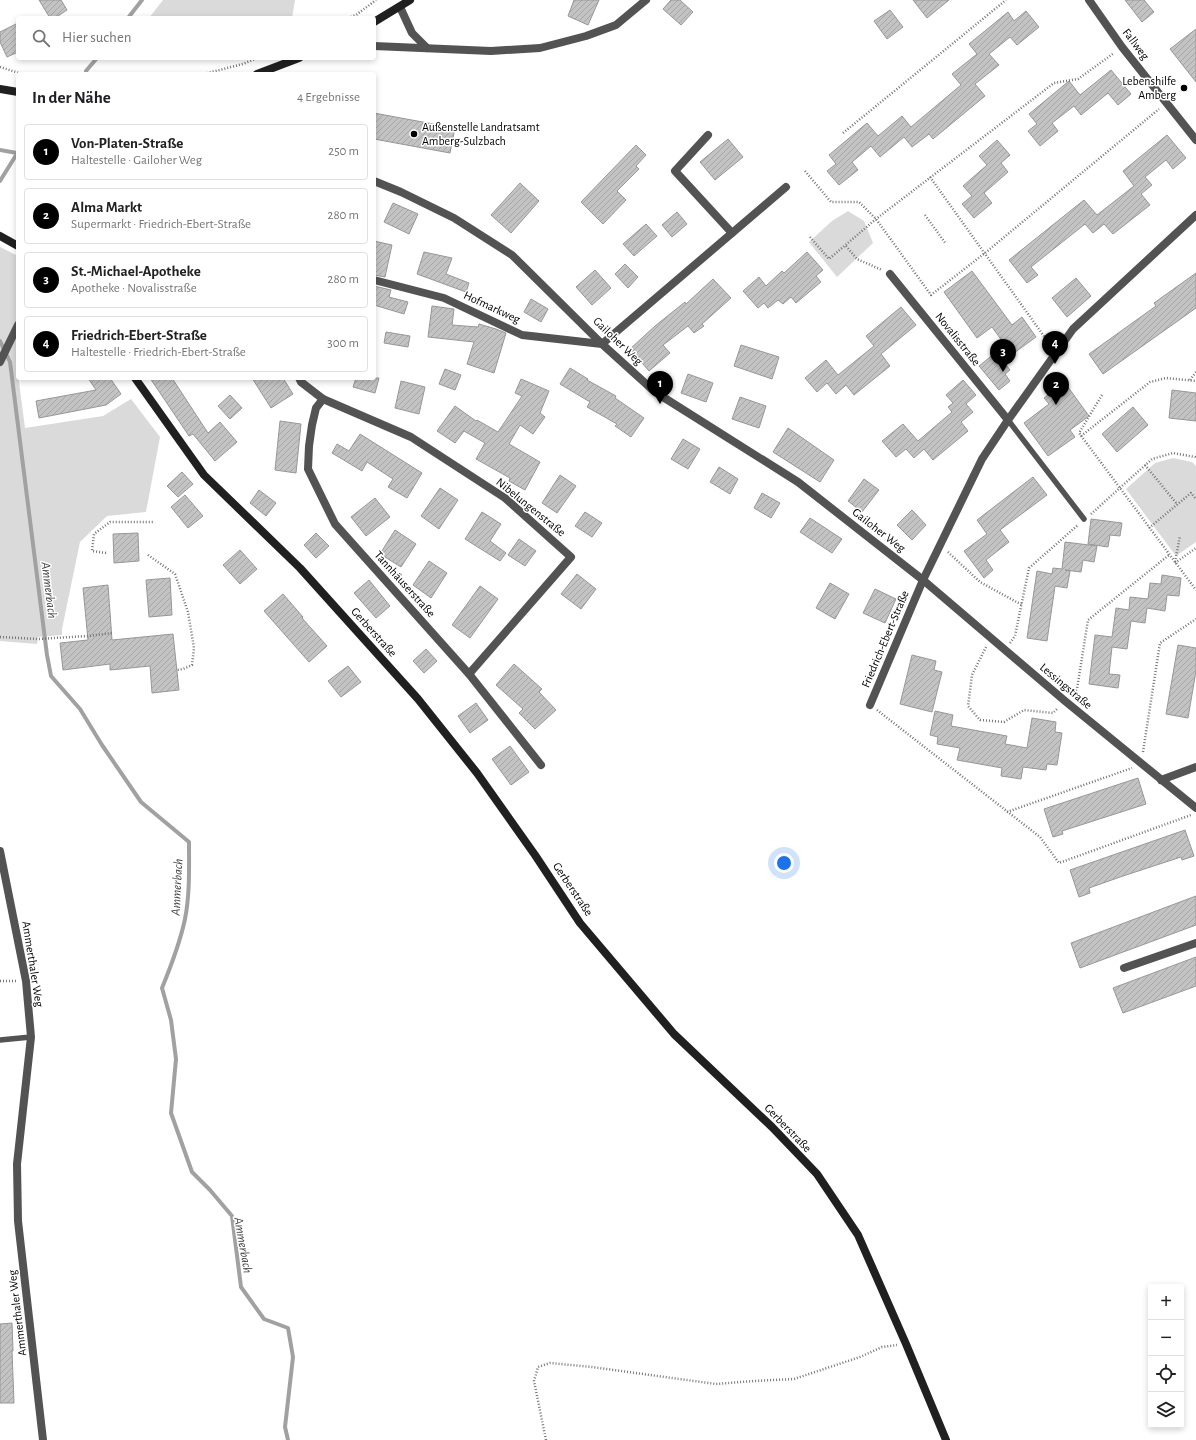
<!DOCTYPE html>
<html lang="de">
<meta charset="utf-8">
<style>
:root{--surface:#fff;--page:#f6f6f6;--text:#202124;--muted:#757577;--line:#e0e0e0;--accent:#000}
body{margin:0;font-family:"Alegreya Sans",sans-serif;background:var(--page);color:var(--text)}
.controls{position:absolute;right:12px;bottom:12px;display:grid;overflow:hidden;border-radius:4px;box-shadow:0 2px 6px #0003}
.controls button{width:36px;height:36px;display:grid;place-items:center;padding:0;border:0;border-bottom:1px solid var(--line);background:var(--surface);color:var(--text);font:20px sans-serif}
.you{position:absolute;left:784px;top:863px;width:14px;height:14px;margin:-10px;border:3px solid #fff;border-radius:50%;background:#1a73e8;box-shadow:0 0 0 6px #1a73e833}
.badge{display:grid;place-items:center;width:26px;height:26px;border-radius:50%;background:var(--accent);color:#fff;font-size:13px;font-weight:700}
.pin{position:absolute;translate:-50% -33px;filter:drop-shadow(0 1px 2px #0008)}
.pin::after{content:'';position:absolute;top:21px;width:14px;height:12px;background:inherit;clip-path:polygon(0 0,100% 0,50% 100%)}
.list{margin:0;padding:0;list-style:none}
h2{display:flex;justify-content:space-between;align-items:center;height:52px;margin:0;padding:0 16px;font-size:17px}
h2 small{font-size:13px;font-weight:400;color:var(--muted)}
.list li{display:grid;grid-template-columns:26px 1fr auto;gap:12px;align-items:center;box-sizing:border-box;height:56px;margin:0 8px 8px;padding:0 8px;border:1px solid var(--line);border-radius:4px}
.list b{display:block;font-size:15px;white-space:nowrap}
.list p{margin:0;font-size:13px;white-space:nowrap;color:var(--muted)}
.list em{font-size:13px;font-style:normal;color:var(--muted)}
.icon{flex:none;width:22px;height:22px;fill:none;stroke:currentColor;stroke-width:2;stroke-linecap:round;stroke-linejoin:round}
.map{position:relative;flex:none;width:1196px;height:1440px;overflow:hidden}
.search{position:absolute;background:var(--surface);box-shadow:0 2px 6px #0003;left:16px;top:16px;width:360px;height:44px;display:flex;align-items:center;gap:10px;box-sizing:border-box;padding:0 14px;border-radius:4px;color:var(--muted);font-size:15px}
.panel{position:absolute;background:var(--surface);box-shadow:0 2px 6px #0003;left:16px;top:72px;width:360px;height:308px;border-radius:4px}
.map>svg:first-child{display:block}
.green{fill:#dadada}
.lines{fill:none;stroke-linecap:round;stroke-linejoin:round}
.stream{stroke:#a1a1a1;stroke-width:4}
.building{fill:url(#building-hatch);stroke:#979797}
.path{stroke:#757575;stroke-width:2.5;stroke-dasharray:1 2;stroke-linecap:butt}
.lane{stroke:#535353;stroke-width:5.5}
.street{stroke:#535353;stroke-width:8}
.secondary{stroke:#202020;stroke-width:8}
.poi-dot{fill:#000;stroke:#fff;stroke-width:1.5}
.labels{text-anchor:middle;stroke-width:3;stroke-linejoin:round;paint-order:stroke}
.street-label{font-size:12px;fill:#000;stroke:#fff}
.poi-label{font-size:12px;fill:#000;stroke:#fff;text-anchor:end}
.water-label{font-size:13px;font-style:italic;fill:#424242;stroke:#fff}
</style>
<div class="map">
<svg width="1196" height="1440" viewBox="0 0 1196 1440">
<defs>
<pattern id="building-hatch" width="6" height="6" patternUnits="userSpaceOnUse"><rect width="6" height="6" fill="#c3c3c3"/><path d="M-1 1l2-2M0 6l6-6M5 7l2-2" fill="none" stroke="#a6a6a6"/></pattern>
</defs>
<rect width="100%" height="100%" fill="#fff"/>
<g class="green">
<path d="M163 0H295L292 18H149Z"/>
<path d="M848 211 864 221 873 243 837 277 809 242 832 221Z"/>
<path d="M0 247 18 256V359H16L25 428 103 416 131 399 160 437 146 512 107 516 80 542 62 629V635L38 637 37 644 0 641Z"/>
<path d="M1173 458 1192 462 1196 466V542L1176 556 1126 489 1155 463Z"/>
</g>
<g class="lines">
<g class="stream">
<path d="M128 18 142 0"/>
<path d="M86 71 97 58"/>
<path d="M0 150 17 153"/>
<path d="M0 181 18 152"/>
<path d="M0 341 10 362 47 655 51 676 80 709 102 745 141 802 189 842C189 867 190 894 185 919 180 943 171 966 162 988L171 1020 176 1059 171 1113 192 1172 210 1190 232 1216 241 1287 264 1319 288 1328 293 1357 285 1427 288 1440"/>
</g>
</g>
<g class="building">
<path d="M39 0H61L67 10 55 18H50Z"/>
<path d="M574 0H599L588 25 568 16Z"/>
<path d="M671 0H680L693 12 681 25 663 9Z"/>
<path d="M913 0H949L927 18Z"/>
<path d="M1125 0H1144L1154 12 1142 22Z"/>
<path d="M890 10 903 27 887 39 874 21Z"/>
<path d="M1026 11 1039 27 1017 45 1010 37 989 54 999 65 975 84 985 96 933 139 929 134 912 147 904 137 880 157 871 146 852 162 858 170 839 185 827 171 836 164 829 155 867 123 878 136 902 116 911 127 961 85 952 74 977 54 969 44 1008 12 1014 21Z"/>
<path d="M18 23V52L7 57 0 42V32Z"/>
<path d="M1196 29V82L1170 49Z"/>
<path d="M1111 70 1131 94 1118 105 1108 93 1081 115 1074 106 1052 123 1058 131 1040 146 1028 131 1037 124 1029 114 1069 81 1080 95Z"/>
<path d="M374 113 455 128 450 153 374 139Z"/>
<path d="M1167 135 1186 158 1173 169 1166 160 1145 177 1152 185 1141 194 1150 205 1113 234 1104 224 1093 233 1085 224 1031 267 1038 275 1027 283 1009 260 1084 200 1097 215 1134 186 1123 171Z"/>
<path d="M728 139 743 157 715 180 700 162Z"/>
<path d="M997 140 1010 155 1001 163 1008 172 984 193 992 203 974 218 962 204 972 196 963 186 987 165 979 156Z"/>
<path d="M636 145 646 155 636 166 639 169 617 191 626 200 603 224 581 202Z"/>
<path d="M520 183 539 201 511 233 491 215Z"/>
<path d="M393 203 418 214 409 234 384 222Z"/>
<path d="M677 212 687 224 672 237 662 225Z"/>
<path d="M646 224 657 236 634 256 623 244Z"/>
<path d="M374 241 392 245 385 277 374 275Z"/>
<path d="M424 252 452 258 446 274 469 283 466 292 417 274Z"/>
<path d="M807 252 823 270 816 276 821 282 796 303 791 297 783 304 778 300 768 308 764 303 758 308 743 291 759 277 766 286 782 271 784 273Z"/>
<path d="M625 264 638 277 628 288 615 274Z"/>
<path d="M595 270 611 288 592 305 576 287Z"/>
<path d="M972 271 1012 325 1022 317 1036 337 1003 361 1010 370 1005 374 1010 381 999 390 979 366 1005 345 992 327 977 338 944 292Z"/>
<path d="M1196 273V308L1103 374 1089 354 1156 306 1154 303Z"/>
<path d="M1076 278 1091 296 1067 317 1052 298Z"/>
<path d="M713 279 731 298 702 324 704 326 694 333 688 326 663 345 670 353 649 371 630 349 655 326 685 302 686 304Z"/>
<path d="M374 286 391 290 389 297 408 302 404 314 374 305Z"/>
<path d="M531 299 548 309 541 322 524 312Z"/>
<path d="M432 306 454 309 452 325 478 327 479 324 496 329 506 333 494 373 467 364 474 342 428 337Z"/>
<path d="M901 307 916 325 881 354 890 366 854 395 846 385 836 394 827 383 817 392 805 378 826 360 838 375 874 346 866 336Z"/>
<path d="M386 332 410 336 408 347 384 343Z"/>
<path d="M741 345 779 357 772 379 734 366Z"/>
<path d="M570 368 588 379 587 380 616 396 615 398 644 418 631 437 615 426 617 424 587 407 590 402 560 384Z"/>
<path d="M445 369 461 375 455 390 439 384Z"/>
<path d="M688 374 713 383 706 402 681 393Z"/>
<path d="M88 378H110L121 394 106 405 39 418 36 401 96 390Z"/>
<path d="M150 378H172L208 433 220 422 237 442 215 461 193 434 189 436Z"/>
<path d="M252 378H283L293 394 271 408Z"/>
<path d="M356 378H379L375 393 353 387Z"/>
<path d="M521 379 549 391 540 413 545 417 533 434 520 425 509 444 540 462 525 490 509 481 510 478 476 459 485 443 464 431 455 443 437 431 455 406 476 421 477 420 498 432 522 396 515 393Z"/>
<path d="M963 380 976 395 966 404 973 412 961 422 968 431 933 460 924 449 914 458 906 449 896 457 882 441 903 424 918 441 952 412 948 407 953 403 946 395Z"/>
<path d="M401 381 425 387 419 414 395 408Z"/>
<path d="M1065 383 1089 416 1070 430 1075 437 1048 456 1024 423 1049 404 1044 398Z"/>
<path d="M1172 390 1196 393V421L1169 418Z"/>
<path d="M230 395 242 408 230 419 218 406Z"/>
<path d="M740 397 766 406 759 428 732 419Z"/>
<path d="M1133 407 1148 425 1117 452 1102 434Z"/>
<path d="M280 421 301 424 296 473 275 470Z"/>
<path d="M788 428 834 460 820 482 773 452Z"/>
<path d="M360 434 422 473 407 498 388 487 393 479 367 462 362 471 332 453 337 444 349 451Z"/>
<path d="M683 439 700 449 688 469 671 459Z"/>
<path d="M719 467 738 479 730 494 710 482Z"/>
<path d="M182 472 193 484 178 497 167 486Z"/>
<path d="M560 475 576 486 557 513 542 503Z"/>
<path d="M1033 477 1047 495 1000 530 1009 542 986 560 993 570 984 578 964 551 987 534 977 520Z"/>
<path d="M864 479 879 490 862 512 848 501Z"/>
<path d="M440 488 458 500 439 529 421 516Z"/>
<path d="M259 490 276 503 266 516 250 503Z"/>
<path d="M762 493 780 503 771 518 754 508Z"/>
<path d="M185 495 203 516 188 528 171 507Z"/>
<path d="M375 498 390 517 366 536 351 517Z"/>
<path d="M912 510 926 525 912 540 897 525Z"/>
<path d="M482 512 501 524 490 541 506 553 500 561 465 539Z"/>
<path d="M585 512 602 523 592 537 575 526Z"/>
<path d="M810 518 842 539 832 553 800 532Z"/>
<path d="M1091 519 1122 523 1120 536 1110 535 1108 547 1088 544Z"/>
<path d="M395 530 416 544 401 567 380 554Z"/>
<path d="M138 533 139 561 114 563 113 534Z"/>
<path d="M316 533 329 546 316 558 304 545Z"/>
<path d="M519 539 536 551 525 566 508 555Z"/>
<path d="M1065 542 1097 546 1094 562 1083 560 1081 572 1065 570 1070 571 1067 588 1055 586 1047 641 1027 638 1037 571 1052 574 1053 568 1062 569Z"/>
<path d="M240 550 257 569 240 584 223 565Z"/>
<path d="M429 561 447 573 431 598 413 585Z"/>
<path d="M577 574 596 589 581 609 561 594Z"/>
<path d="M1162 575 1181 578 1179 596 1167 595 1165 611 1147 608 1145 623 1131 621 1127 649 1112 647 1109 674 1120 675 1118 688 1089 684 1095 635 1112 637 1116 608 1129 610 1130 597 1148 599 1150 583 1161 584Z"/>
<path d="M170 578 172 615 149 617 146 580Z"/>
<path d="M369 580 390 606 376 618 354 593Z"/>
<path d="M830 583 849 594 835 619 816 608Z"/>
<path d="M108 585 112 640 173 634 179 690 152 693 150 666 110 670V664L63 670 60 643 88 640 83 588Z"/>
<path d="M480 586 498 599 470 638 452 625Z"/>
<path d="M875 589 896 599 885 623 863 613Z"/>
<path d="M283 594 303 617 302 618 327 646 309 662 264 611Z"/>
<path d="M1178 645 1196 648V671L1188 718 1166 714Z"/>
<path d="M426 649 437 661 424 673 413 661Z"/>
<path d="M912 655 936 661 934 670 942 672 932 712 900 704Z"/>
<path d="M514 664 542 689 539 692 556 710 535 729 519 713 523 709 496 685Z"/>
<path d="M348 666 361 682 341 697 328 681Z"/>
<path d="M476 703 488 720 470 733 458 716Z"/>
<path d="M935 711 953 715 951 726 1007 736 1005 744 1027 748 1032 718 1056 722 1055 732 1062 733 1057 765 1047 764 1046 770 1023 767 1021 779 1001 776 1002 768 957 760 960 748 937 744 938 737 930 735Z"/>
<path d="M510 746 529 772 511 785 492 759Z"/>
<path d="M1138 778 1146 804 1062 831 1063 834 1053 837 1044 809Z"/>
<path d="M1185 830 1194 856 1182 860 1181 857 1123 876 1089 888 1090 893 1079 897 1070 870Z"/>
<path d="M1196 896V925L1080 968 1071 943Z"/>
<path d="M1196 957V986L1123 1013 1113 988Z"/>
<path d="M12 1323 13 1351H12L14 1403H0V1324Z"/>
</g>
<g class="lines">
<g class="path">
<path d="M348 18 356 15 376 0"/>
<path d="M0 67 22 74"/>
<path d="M204 74 243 64 257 58"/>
<path d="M843 133 1006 0"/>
<path d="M805 171 831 202H859L876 219 931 295 985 253 1159 109"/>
<path d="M930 177 1051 346"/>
<path d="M925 215 946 244"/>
<path d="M810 237 829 259 876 219 1054 83 1078 79 1114 53"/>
<path d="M846 246 857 259 882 270"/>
<path d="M1190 380 1196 372"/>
<path d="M1102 395 1079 433 1196 590"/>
<path d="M1081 436 1150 382 1166 378 1196 381"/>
<path d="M1145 465 1177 504"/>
<path d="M1091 514 1152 459 1173 453 1195 457 1196 458"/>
<path d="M1149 528 1191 493 1196 499"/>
<path d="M948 552 980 582 1022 605"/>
<path d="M106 553 92 551 94 534 110 522H153"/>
<path d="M148 555 175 574 188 612 194 648 192 665 183 669 177 670"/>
<path d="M1175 562 1180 536"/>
<path d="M1175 563 1196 548"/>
<path d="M0 637 38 639 88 636 112 633"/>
<path d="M1010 643 1015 636 1029 568 1078 525"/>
<path d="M986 647 972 675 968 706 980 720 1004 722 1024 710 1053 713 1058 708"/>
<path d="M1072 695 1077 689 1088 620 1169 555"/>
<path d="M877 710 1040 837 1059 863 1191 815"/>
<path d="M1143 752 1160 643 1196 619"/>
<path d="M1007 812 1132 768"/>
<path d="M0 981H18"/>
<path d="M546 1440 534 1381 538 1367 550 1363 592 1367 716 1384 754 1381 794 1379 860 1357 882 1347 897 1345"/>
</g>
<g class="lane">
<path d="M1008 420 1084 519"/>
<path d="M0 1040 31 1037"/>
</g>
<g class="street">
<path d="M1089 0 1122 47 1196 140"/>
<path d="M400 7 412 33 427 48"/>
<path d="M374 46 491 51 540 48 586 36 616 25 646 0"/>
<path d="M708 135 675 171 732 233"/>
<path d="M374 181 401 192 454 218 512 255 602 344 655 392 798 482 923 580 1065 701 1196 808"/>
<path d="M890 274 1008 420"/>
<path d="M374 280 444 298 522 335 602 344 786 187"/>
<path d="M0 362 18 325"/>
<path d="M299 378 301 382 323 399 411 437 505 498 571 557 469 674"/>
<path d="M323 399 316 408 312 425 309 446 308 469 335 524 469 674 541 765"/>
<path d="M870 705 923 580 982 459 1008 420 1073 329 1196 215"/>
<path d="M1161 780 1196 767"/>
<path d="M0 851 26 981 31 1037 17 1164 18 1221 43 1440"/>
<path d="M1124 968 1196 943"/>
</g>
<g class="secondary">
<path d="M374 22 410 0"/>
<path d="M257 74 299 58"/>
<path d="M0 89 18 92"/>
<path d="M0 236 18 246"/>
<path d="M135 378 204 475 300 568 418 699 477 773 535 855 580 923 674 1034 772 1127 817 1174 858 1235 906 1344 946 1440"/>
</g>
</g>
<g class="poi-dot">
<circle cx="1184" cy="88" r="4"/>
<circle cx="414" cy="134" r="4"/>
</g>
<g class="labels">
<g class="street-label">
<text transform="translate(1136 44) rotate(53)" y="4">Fallweg</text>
<text transform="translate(492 307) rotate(25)" y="4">Hofmarkweg</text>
<text transform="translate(958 339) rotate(51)" y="4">Novalisstraße</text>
<text transform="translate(618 341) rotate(44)" y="4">Gailoher Weg</text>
<text transform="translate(531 507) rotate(39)" y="4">Nibelungenstraße</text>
<text transform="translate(879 530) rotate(38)" y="4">Gailoher Weg</text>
<text transform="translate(405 584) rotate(48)" y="4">Tannhäuserstraße</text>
<text transform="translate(374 632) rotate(48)" y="4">Gerberstraße</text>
<text transform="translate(885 639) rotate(-67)" y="4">Friedrich-Ebert-Straße</text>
<text transform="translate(1066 686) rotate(40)" y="4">Lessingstraße</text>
<text transform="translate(573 889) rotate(56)" y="4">Gerberstraße</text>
<text transform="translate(33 964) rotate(81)" y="4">Ammerthaler Weg</text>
<text transform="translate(788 1128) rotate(46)" y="4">Gerberstraße</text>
<text transform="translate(17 1313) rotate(-97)" y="4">Ammerthaler Weg</text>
</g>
<g class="poi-label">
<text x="1176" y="85">Lebenshilfe<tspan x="1176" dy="14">Amberg</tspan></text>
<text x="422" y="131" text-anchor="start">Außenstelle Landratsamt<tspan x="422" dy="14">Amberg-Sulzbach</tspan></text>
</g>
<g class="water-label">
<text transform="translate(50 590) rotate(83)" y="5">Ammerbach</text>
<text transform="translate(176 887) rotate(-87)" y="5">Ammerbach</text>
<text transform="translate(244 1245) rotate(80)" y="5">Ammerbach</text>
</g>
</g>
</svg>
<div class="controls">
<button>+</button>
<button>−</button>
<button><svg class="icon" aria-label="locate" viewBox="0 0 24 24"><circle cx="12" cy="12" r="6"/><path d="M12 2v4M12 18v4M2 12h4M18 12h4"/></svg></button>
<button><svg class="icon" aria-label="layers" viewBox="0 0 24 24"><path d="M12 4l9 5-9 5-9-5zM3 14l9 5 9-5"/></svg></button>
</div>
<div class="you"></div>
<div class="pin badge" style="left:660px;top:404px">1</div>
<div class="pin badge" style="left:1056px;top:405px">2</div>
<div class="pin badge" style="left:1003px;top:372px">3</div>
<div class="pin badge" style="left:1055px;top:364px">4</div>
<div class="search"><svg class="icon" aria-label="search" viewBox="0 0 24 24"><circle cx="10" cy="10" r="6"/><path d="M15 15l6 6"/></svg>Hier suchen</div>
<section class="panel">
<h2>In der Nähe<small>4 Ergebnisse</small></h2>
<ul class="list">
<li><span class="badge">1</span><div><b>Von-Platen-Straße</b><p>Haltestelle · Gailoher Weg</p></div><em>250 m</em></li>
<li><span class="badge">2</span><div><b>Alma Markt</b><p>Supermarkt · Friedrich-Ebert-Straße</p></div><em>280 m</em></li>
<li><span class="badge">3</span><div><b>St.-Michael-Apotheke</b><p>Apotheke · Novalisstraße</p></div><em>280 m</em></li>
<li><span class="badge">4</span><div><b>Friedrich-Ebert-Straße</b><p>Haltestelle · Friedrich-Ebert-Straße</p></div><em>300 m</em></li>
</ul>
</section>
</div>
